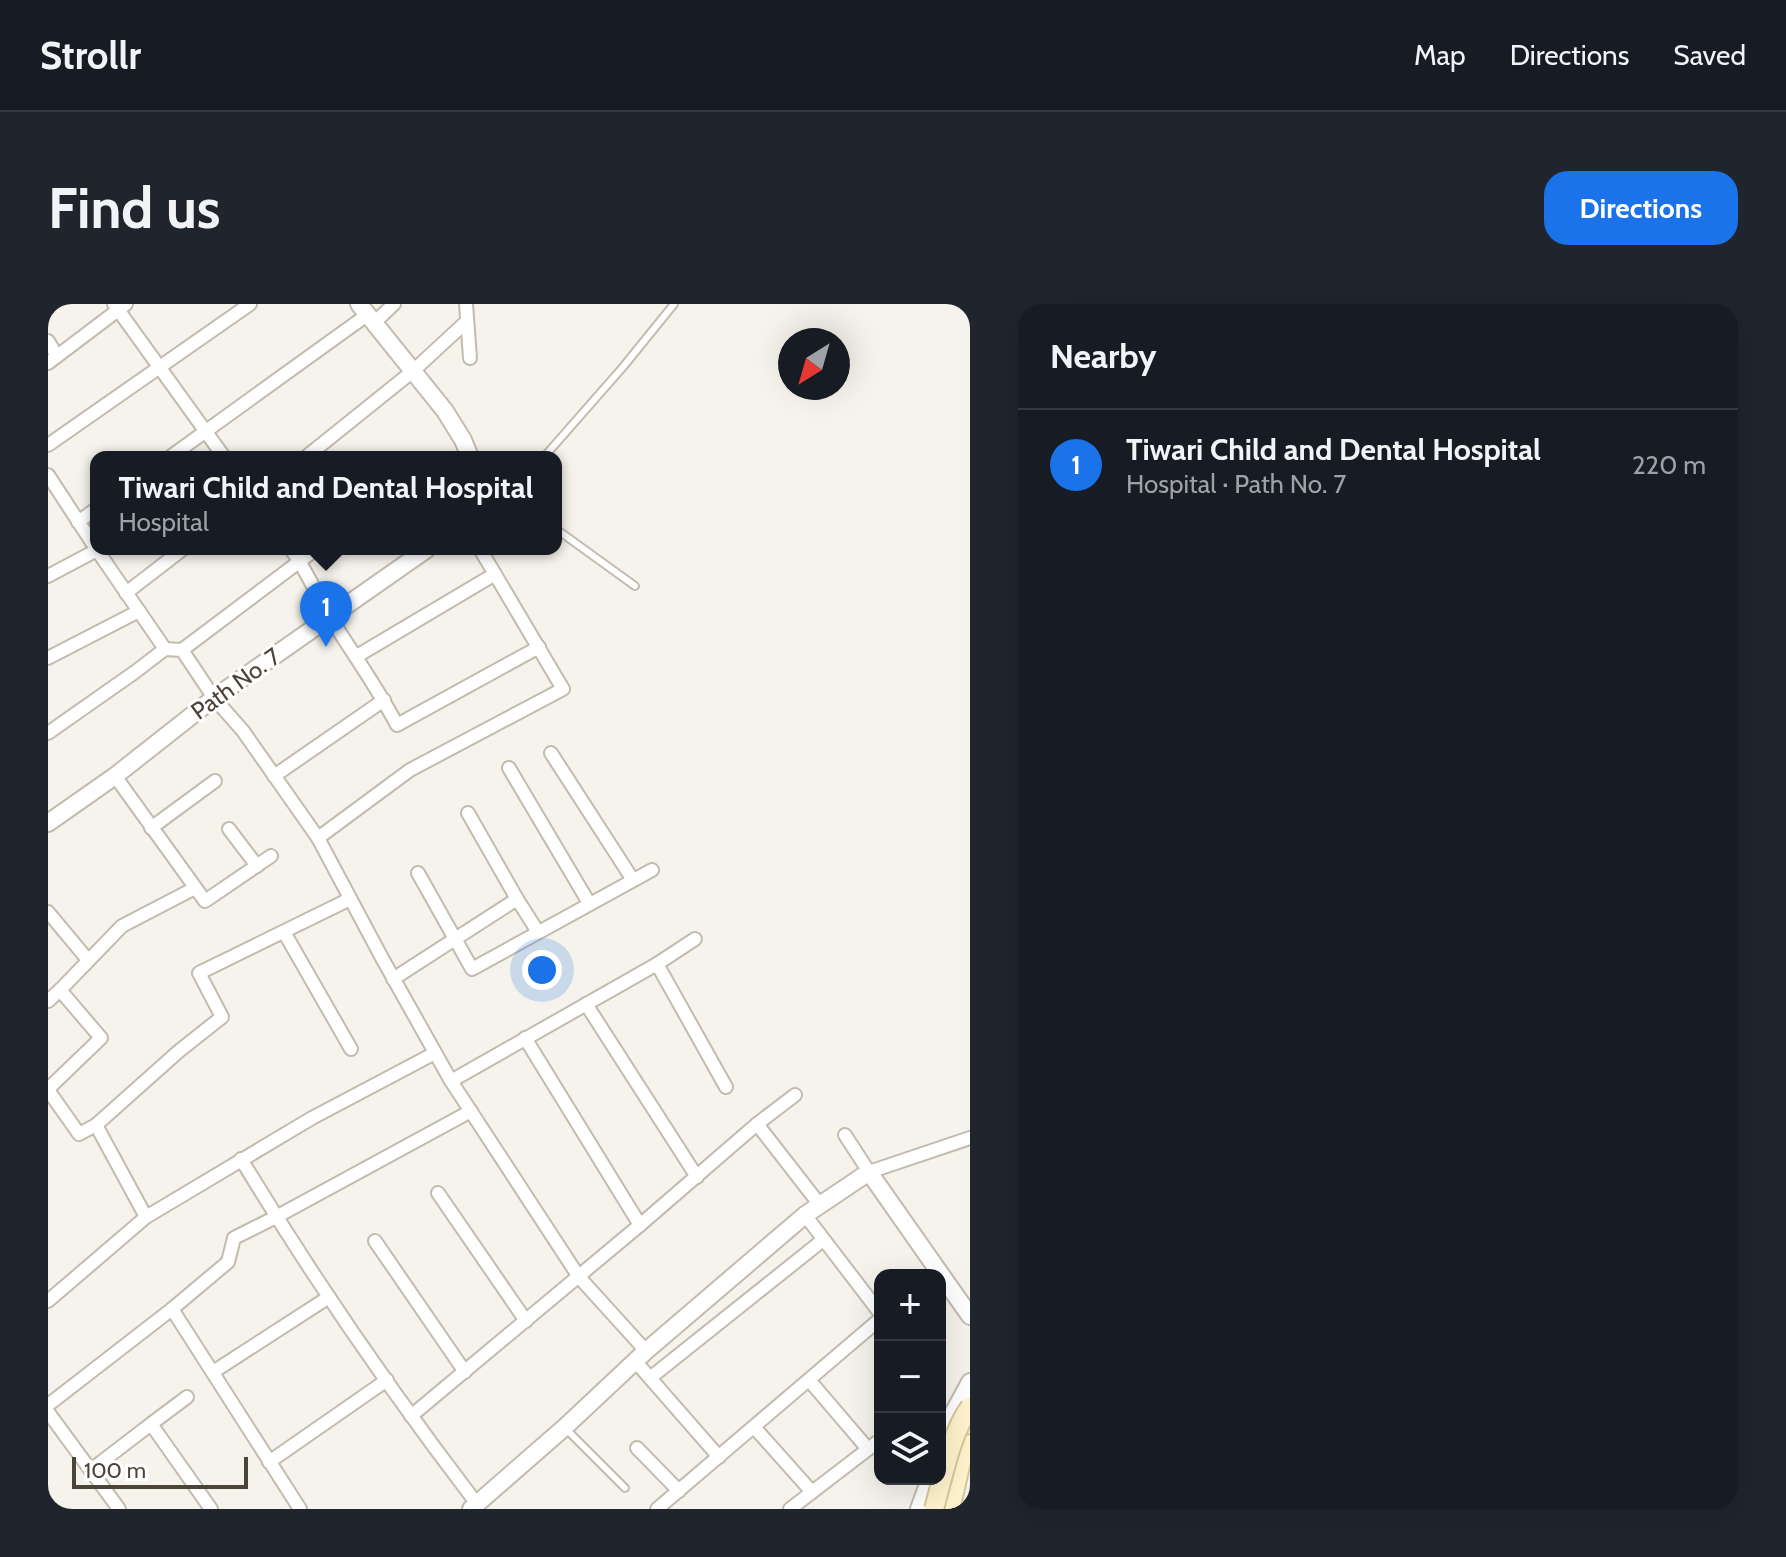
<!DOCTYPE html>
<meta charset="utf-8">
<style>
:root{--surface:#171b24;--page:#20242c;--text:#f1f3f6;--muted:#9ea1a6;--line:#363941;--accent:#1a73e8}
body{margin:0;font-family:Cabin,sans-serif;background:var(--page);color:var(--text)}
.controls{position:absolute;right:24px;bottom:24px;display:grid;overflow:hidden;border-radius:16px;box-shadow:0 8px 32px #0002}
.controls button{width:72px;height:72px;display:grid;place-items:center;padding:0;border:0;border-bottom:2px solid var(--line);background:var(--surface);color:var(--text);font:40px sans-serif}
.compass{position:absolute;left:730px;top:24px;width:72px;height:72px;border-radius:50%;background:var(--surface);box-shadow:0 8px 32px #0002;rotate:217deg}
.scale{position:absolute;left:24px;bottom:20px;width:176px;box-sizing:border-box;padding-left:8px;border:4px solid #4b4439;border-top:0;font-size:22px;line-height:28px;white-space:nowrap;color:#4b4439;-webkit-text-stroke:6px #fff;paint-order:stroke}
.you{position:absolute;left:494px;top:666px;width:28px;height:28px;margin:-20px;border:6px solid #fff;border-radius:50%;background:#1a73e8;box-shadow:0 0 0 12px #1a73e833}
.badge{display:grid;place-items:center;width:52px;height:52px;border-radius:50%;background:var(--accent);color:#fff;font-size:26px;font-weight:700}
.pin{position:absolute;translate:-50% -66px;filter:drop-shadow(0 2px 4px #0008)}
.pin::after{content:'';position:absolute;top:42px;width:28px;height:24px;background:inherit;clip-path:polygon(0 0,100% 0,50% 100%)}
.popup{position:absolute;left:42px;top:147px;width:472px;height:104px;box-sizing:border-box;display:grid;place-content:center;border-radius:16px;background:var(--surface);filter:drop-shadow(0 2px 6px #0005);font-size:26px;white-space:nowrap;color:var(--muted)}
.popup b{font-size:30px;color:var(--text)}
.popup::after{content:'';position:absolute;left:50%;top:100%;margin-left:-16px;border:16px solid transparent;border-top-color:var(--surface)}
.list{margin:0;padding:0;list-style:none}
h2{display:flex;justify-content:space-between;align-items:center;height:104px;margin:0;padding:0 32px;font-size:34px}
h2 small{font-size:26px;font-weight:400;color:var(--muted)}
.list li{display:grid;grid-template-columns:52px 1fr auto;gap:24px;align-items:center;box-sizing:border-box;height:112px;padding:0 32px;border-top:2px solid var(--line)}
.list b{display:block;font-size:30px;white-space:nowrap}
.list p{margin:0;font-size:26px;white-space:nowrap;color:var(--muted)}
.list em{font-size:26px;font-style:normal;color:var(--muted)}
.icon{flex:none;width:44px;height:44px;fill:none;stroke:currentColor;stroke-width:2;stroke-linecap:round;stroke-linejoin:round}
.map{position:relative;flex:none;width:922px;height:1205px;overflow:hidden;border-radius:24px}
header{display:flex;align-items:center;gap:48px;box-sizing:border-box;height:112px;padding:0 40px;background:var(--surface);border-bottom:2px solid var(--line)}
header strong{font-size:38px}
nav{display:flex;gap:44px;margin-inline-start:auto;font-size:28px}
.intro{display:flex;align-items:center;justify-content:space-between;box-sizing:border-box;height:192px;padding:0 48px}
h1{margin:0;font-size:56px}
.button{padding:20px 36px;border-radius:24px;background:var(--accent);color:#fff;font-size:28px;font-weight:700}
main{display:flex;gap:48px;padding:0 48px}
aside{flex:1;background:var(--surface);border-radius:24px;box-shadow:0 8px 32px #0002}
.map>svg:first-child{display:block}
.lines{fill:none;stroke-linecap:round;stroke-linejoin:round}
.service-casing{stroke:#c2bbae;stroke-width:10}
.minor-casing{stroke:#c2bbae;stroke-width:16}
.tertiary-casing{stroke:#c2bbae;stroke-width:20}
.secondary-casing{stroke:#d6c79b;stroke-width:22}
.service{stroke:#fff;stroke-width:6}
.minor{stroke:#fff;stroke-width:12}
.tertiary{stroke:#fff;stroke-width:16}
.secondary{stroke:#fff3cd;stroke-width:18}
.secondary-bridge-casing{stroke:#d6c79b;stroke-width:22;stroke-linecap:butt}
.secondary-bridge{stroke:#fff3cd;stroke-width:18}
.labels{text-anchor:middle;stroke-width:6;stroke-linejoin:round;paint-order:stroke}
.street-label{font-size:24px;fill:#4b4439;stroke:#fff}
</style>
<header>
<strong>Strollr</strong>
<nav><a>Map</a><a>Directions</a><a>Saved</a></nav>
</header>
<div class="intro"><h1>Find us</h1><a class="button">Directions</a></div>
<main>
<div class="map">
<svg width="922" height="1205" viewBox="0 0 922 1205">
<rect width="100%" height="100%" fill="#f6f3ec"/>
<g class="lines">
<defs>
<g id="service">
<path d="M496 153 575 63 626 0"/>
<path d="M508 225 587 282"/>
<path d="M517 1124 577 1184"/>
</g>
<g id="minor">
<path d="M66 0 176 153"/>
<path d="M418 0 422 54"/>
<path d="M326 19 346 0"/>
<path d="M0 37 9 52"/>
<path d="M0 59 78 0"/>
<path d="M0 141 202 0"/>
<path d="M122 153 319 11"/>
<path d="M258 153 365 67 418 18"/>
<path d="M0 171 49 246 117 345 134 346 166 394 195 427 270 534 334 654 403 777 531 973 598 1047"/>
<path d="M30 218 48 205"/>
<path d="M243 245C259 267 269 292 283 315 306 351 329 383 349 421L491 343"/>
<path d="M0 272 49 246"/>
<path d="M78 289 135 245"/>
<path d="M134 346 268 245"/>
<path d="M309 352 447 270"/>
<path d="M0 354 91 307"/>
<path d="M0 429 87 368 117 345"/>
<path d="M503 449 585 576"/>
<path d="M461 464 541 599"/>
<path d="M67 472 157 597 223 552"/>
<path d="M226 472 336 396"/>
<path d="M420 509 469 595 490 628"/>
<path d="M103 524 167 477"/>
<path d="M181 525 209 562"/>
<path d="M270 534 362 466 515 385 432 245"/>
<path d="M370 569 424 665 604 566"/>
<path d="M0 608 40 656"/>
<path d="M236 628 303 745"/>
<path d="M609 660 647 635"/>
<path d="M345 675 469 595"/>
<path d="M12 686 74 622 147 584"/>
<path d="M0 697 12 686 53 734 0 785"/>
<path d="M538 700 649 873"/>
<path d="M477 734 592 921"/>
<path d="M403 777 609 660 678 783"/>
<path d="M0 786 31 830 48 821 131 747 174 713 151 669 302 595"/>
<path d="M709 820 772 901"/>
<path d="M48 821 98 913"/>
<path d="M797 831 821 868 922 834"/>
<path d="M193 855C265 974 344 1089 429 1200"/>
<path d="M390 889 478 1017"/>
<path d="M757 911 832 1009"/>
<path d="M327 937 417 1068"/>
<path d="M0 997 98 913 264 814 387 749"/>
<path d="M124 1005 252 1205"/>
<path d="M588 1058 671 1153"/>
<path d="M165 1068 281 993"/>
<path d="M602 1074 775 936"/>
<path d="M761 1076 820 1145"/>
<path d="M0 1101 124 1005 180 958 186 934 228 913 423 807"/>
<path d="M0 1108 71 1205"/>
<path d="M363 1112 592 921 709 820 747 791"/>
<path d="M103 1120 139 1093"/>
<path d="M706 1123 764 1188"/>
<path d="M589 1144 631 1187"/>
<path d="M221 1158 339 1076"/>
<path d="M43 1166 103 1120 163 1205"/>
<path d="M609 1205 832 1015"/>
<path d="M742 1205 832 1136"/>
</g>
<g id="tertiary">
<path d="M311 0 397 107 415 136 422 153"/>
<path d="M0 519 67 472 166 394 379 245"/>
<path d="M892 1145 902 1115 922 1078"/>
<path d="M423 1205 517 1123 598 1047 757 911 821 868 922 1012"/>
<path d="M871 1205 882 1175"/>
</g>
<path id="secondary" d="M902 1205 913 1158 922 1140"/>
</defs>
<use href="#service" class="service-casing"/>
<use href="#minor" class="minor-casing"/>
<use href="#tertiary" class="tertiary-casing"/>
<use href="#secondary" class="secondary-casing"/>
<use href="#service" class="service"/>
<use href="#minor" class="minor"/>
<use href="#tertiary" class="tertiary"/>
<use href="#secondary" class="secondary"/>
<defs>
<path id="secondary-bridge" d="M886 1205C895 1173 903 1129 922 1103"/>
</defs>
<use href="#secondary-bridge" class="secondary-bridge-casing"/>
<use href="#secondary-bridge" class="secondary-bridge"/>
</g>
<g class="labels">
<g class="street-label">
<text transform="translate(188 380) rotate(-36)" y="8">Path No. 7</text>
</g>
</g>
</svg>
<div class="controls">
<button>+</button>
<button>−</button>
<button><svg class="icon" aria-label="layers" viewBox="0 0 24 24"><path d="M12 4l9 5-9 5-9-5zM3 14l9 5 9-5"/></svg></button>
</div>
<svg class="compass" viewBox="-18 -18 36 36"><path d="M0-13l5 13h-10z" fill="#e53935"/><path d="M0 13l5-13h-10z" fill="#9ea1a6"/></svg>
<div class="scale">100 m</div>
<div class="you"></div>
<div class="pin badge" style="left:278px;top:343px">1</div>
<div class="popup"><b>Tiwari Child and Dental Hospital</b>Hospital</div>
</div>
<aside>
<h2>Nearby<small></small></h2>
<ul class="list">
<li><span class="badge">1</span><div><b>Tiwari Child and Dental Hospital</b><p>Hospital · Path No. 7</p></div><em>220 m</em></li>
</ul>
</aside>
</main>
